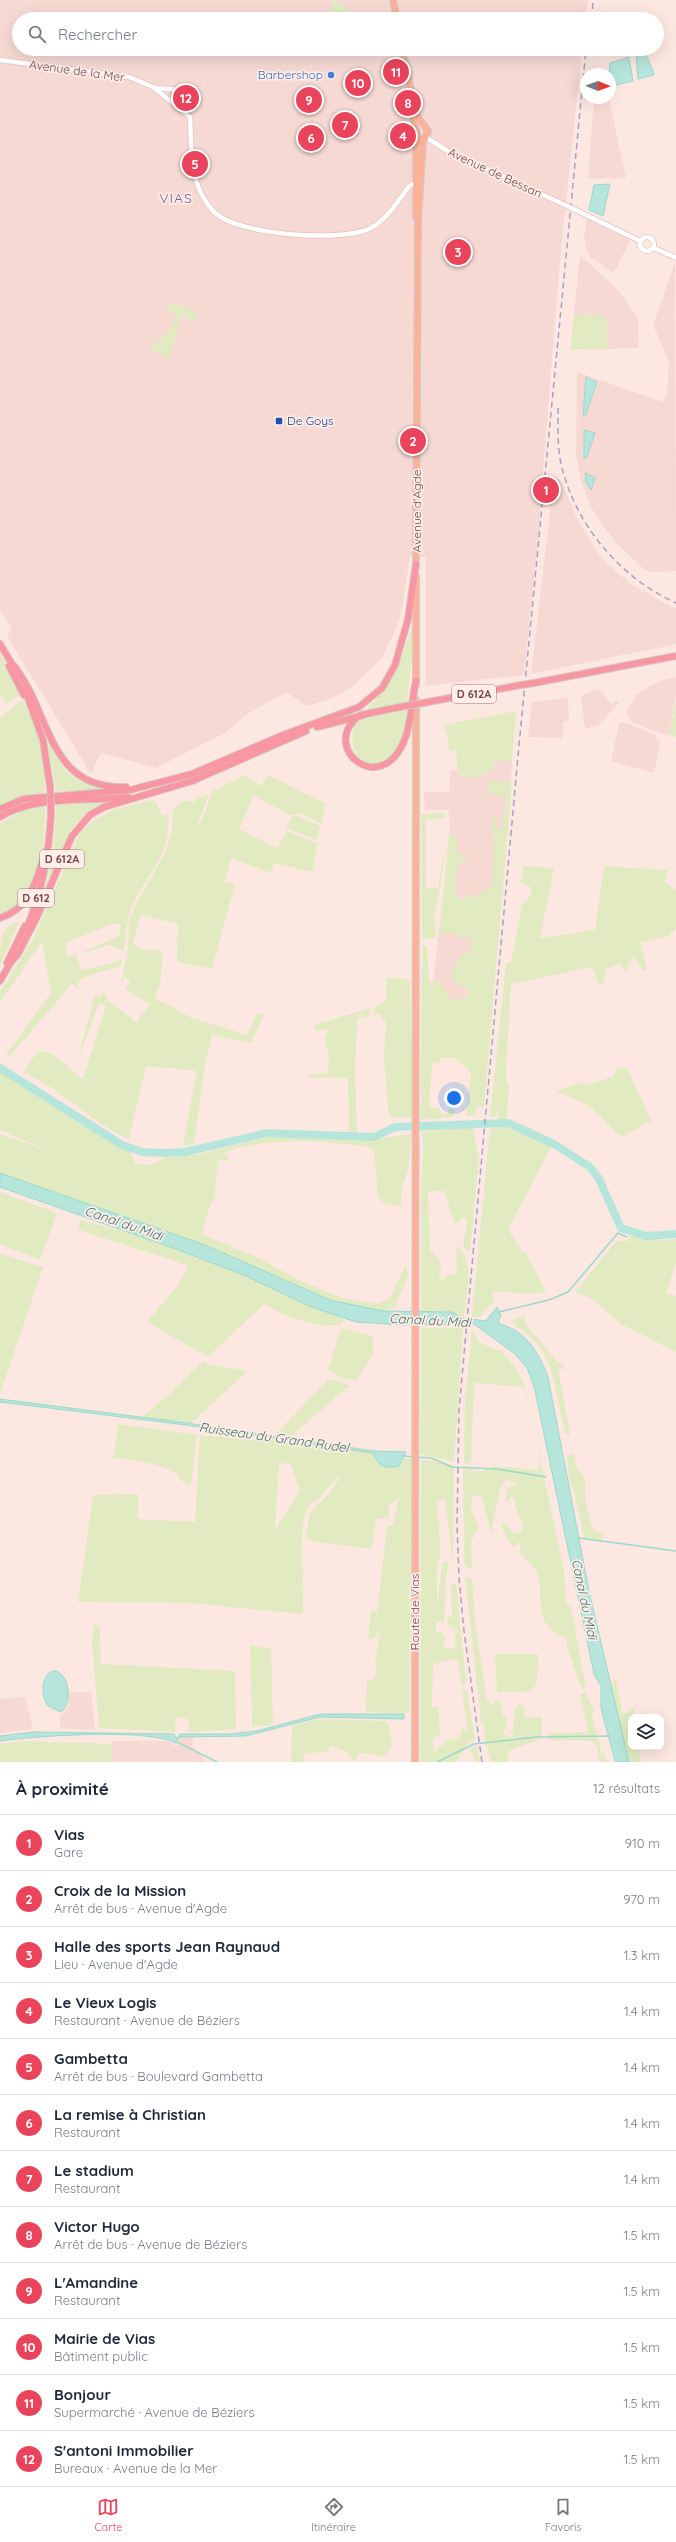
<!DOCTYPE html>
<html lang="fr">
<meta charset="utf-8">
<style>
:root{--surface:#fff;--page:#f2f2f3;--text:#1f2937;--muted:#747a83;--line:#e0e1e3;--accent:#e9445c}
body{margin:0;font-family:Quicksand,sans-serif;background:var(--page);color:var(--text)}
.controls{position:absolute;right:12px;bottom:12px;display:grid;overflow:hidden;border-radius:8px;box-shadow:0 4px 16px #0002}
.controls button{width:36px;height:36px;display:grid;place-items:center;padding:0;border:0;border-bottom:1px solid var(--line);background:var(--surface);color:var(--text);font:20px sans-serif}
.compass{position:absolute;left:580px;top:68px;width:36px;height:36px;border-radius:50%;background:var(--surface);box-shadow:0 4px 16px #0002;rotate:91deg}
.you{position:absolute;left:454px;top:1098px;width:14px;height:14px;margin:-10px;border:3px solid #fff;border-radius:50%;background:#1a73e8;box-shadow:0 0 0 6px #1a73e833}
.badge{display:grid;place-items:center;width:26px;height:26px;border-radius:50%;background:var(--accent);color:#fff;font-size:13px;font-weight:700}
.pin{position:absolute;translate:-50% -50%;border:2px solid #fff;box-shadow:0 1px 4px #0006}
.list{margin:0;padding:0;list-style:none}
h2{display:flex;justify-content:space-between;align-items:center;height:52px;margin:0;padding:0 16px;font-size:17px}
h2 small{font-size:13px;font-weight:400;color:var(--muted)}
.list li{display:grid;grid-template-columns:26px 1fr auto;gap:12px;align-items:center;box-sizing:border-box;height:56px;padding:0 16px;border-top:1px solid var(--line)}
.list b{display:block;font-size:15px;white-space:nowrap}
.list p{margin:0;font-size:13px;white-space:nowrap;color:var(--muted)}
.list em{font-size:13px;font-style:normal;color:var(--muted)}
.icon{flex:none;width:22px;height:22px;fill:none;stroke:currentColor;stroke-width:2;stroke-linecap:round;stroke-linejoin:round}
.map{position:relative;flex:none;width:676px;height:1762px;overflow:hidden}
.search{position:absolute;background:var(--surface);box-shadow:0 4px 16px #0002;left:12px;right:12px;top:12px;height:44px;display:flex;align-items:center;gap:10px;box-sizing:border-box;padding:0 14px;border-radius:22px;color:var(--muted);font-size:15px}
.sheet{height:724px;background:var(--surface)}
nav{display:flex;justify-content:space-around;align-items:center;box-sizing:border-box;height:56px;border-top:1px solid var(--line);background:var(--surface);font-size:11px;color:var(--muted)}
nav a{display:grid;justify-items:center;gap:2px}
nav .on{color:var(--accent)}
.map>svg:first-child{display:block}
.residential{fill:#f6d9d3}
.green{fill:#e1eac0;fill-rule:evenodd}
.water{fill:#b6e6db;stroke:#9cd8cb}
.lines{fill:none;stroke-linecap:round;stroke-linejoin:round}
.stream{stroke:#9cd8cb;stroke-width:1.5}
.river{stroke:#b6e6db;stroke-width:8}
.minor-casing{stroke:#e3c3c0;stroke-width:6}
.major-casing{stroke:#d5c8c8;stroke-width:8}
.highway-casing{stroke:#d5c8c8;stroke-width:8}
.minor{stroke:#fff;stroke-width:4.5}
.major{stroke:#fdb298;stroke-width:5.5}
.highway{stroke:#f897a1;stroke-width:6}
.rail{stroke:#a7a0c6;stroke-width:1.5;stroke-dasharray:6 4;stroke-linecap:butt}
.minor-bridge-casing{stroke:#e3c3c0;stroke-width:6;stroke-linecap:butt}
.highway-bridge-casing{stroke:#d5c8c8;stroke-width:8;stroke-linecap:butt}
.minor-bridge{stroke:#fff;stroke-width:4.5}
.highway-bridge{stroke:#f897a1;stroke-width:6}
.shop-dot{fill:#3f7fe0;stroke:#ffede8;stroke-width:1.5}
.transit-dot{fill:#1a4fb4;stroke:#ffede8;stroke-width:1.5}
.labels{text-anchor:middle;stroke-width:3.5;stroke-linejoin:round;paint-order:stroke}
.shield{fill:#ffede8;stroke:#9e7a78;stroke-width:1}
.shield-label{font-size:11px;font-weight:bold;fill:#744848}
.street-label{font-size:12px;fill:#744848;stroke:#ffede8}
.shop-label{font-size:12px;fill:#366cbe;stroke:#ffede8;text-anchor:end}
.transit-label{font-size:12px;fill:#164399;stroke:#ffede8;text-anchor:start}
.water-label{font-size:13px;font-style:italic;fill:#397367;stroke:#ffede8}
.quarter-label{font-size:14px;letter-spacing:1px;fill:#726398;stroke:#ffede8}
</style>
<div class="map">
<svg width="676" height="1762" viewBox="0 0 676 1762">
<rect width="100%" height="100%" fill="#fde8e1"/>
<g class="residential">
<path d="M0 0H588L586 19H19V49H582L560 261 542 482H537L536 485 535 497 541 498 540 522 524 675 426 686V557H410L401 613 396 629 381 659 352 687 331 699 307 706 286 692 249 713 225 733 156 768 101 753 91 774 7 636 12 628 0 610Z"/>
<path d="M594 98H609L626 178 588 179Z"/>
<path d="M587 219 630 240 614 273 591 258 586 249 584 237Z"/>
<path d="M580 255 617 289 638 318 639 348 608 349 606 316 574 315Z"/>
<path d="M675 262 676 571 653 572 644 569 615 542 592 509 582 484 576 455 577 372 663 402 667 395 669 362 653 325Z"/>
<path d="M554 479H560L576 516 601 558 629 583 676 609V644L531 674Z"/>
<path d="M676 677V694L669 736 633 723 627 715V710L637 694 659 681Z"/>
<path d="M598 689 612 704 615 701 619 703 598 725 585 729 581 696Z"/>
<path d="M568 698 569 721H564L562 738 528 737 532 702Z"/>
<path d="M623 722 656 735V740L660 742 654 773 611 761 619 723Z"/>
<path d="M488 761H512L508 830H495L494 897 462 903 444 894 450 849 449 810H425L424 792H449L450 770 487 771Z"/>
<path d="M439 927 464 936H473L466 1001 432 995Z"/>
<path d="M69 1692H91L95 1730 60 1728V1717L69 1706Z"/>
<path d="M25 1697 33 1729 0 1733V1699Z"/>
<path d="M182 1737H193L192 1746 207 1762H112L111 1741H167L176 1746Z"/>
</g>
<g class="green">
<path d="M332 0H336L350 11 345 19H330Z"/>
<path d="M170 303 194 310 197 314 196 322 183 316 181 319 170 355 171 358 150 350 172 326 177 314 165 309Z"/>
<path d="M574 315 606 316 608 349 570 350Z"/>
<path d="M412 625 413 649 407 702 366 710C395 682 401 663 412 625Z"/>
<path d="M0 653 22 694 6 704 0 695Z"/>
<path d="M23 699C35 727 50 762 44 793L21 797 0 805V718Z"/>
<path d="M676 701V737L669 735Z"/>
<path d="M407 710C406 720 405 731 402 741 389 774 341 771 355 724L362 720Z"/>
<path d="M516 711 512 761H495L493 773H483L482 778 458 776 456 750 449 751 448 737 443 725Z"/>
<path d="M47 737C64 772 67 778 104 790L56 792Z"/>
<path d="M245 775 261 786 268 775 326 804 321 824 300 813 289 815 254 795 239 829 310 864 278 848 286 831 317 843 313 872 274 863 271 873 231 858 225 882 235 884 212 969 177 962 178 924 141 915 140 917 133 944 147 951 152 949 163 952 160 984 155 998 192 1018 247 1035 257 1013 264 1015 251 1043 212 1035 204 1070 194 1145H183L197 1071 146 1066 129 1139C90 1122 62 1089 23 1072L37 1052C57 1049 68 1069 83 1079L106 1006 99 1003 78 1059 95 994 100 997 102 993 107 995V1000L136 1022 150 1005 126 989 130 981 125 977 121 983 127 955 130 919 134 908 165 853 172 832 173 809 182 801 194 802 196 798 209 794 198 823 200 824 213 791Z"/>
<path d="M489 781H512L484 1107 477 1106 475 1117 466 1115 471 1073 455 1058H441L438 1063H432L429 1108 438 1107 443 1114H448L450 1103 455 1104 454 1117 421 1120 422 946H427L429 983 438 982 443 984 449 998 461 1001 467 994 468 989 454 982C450 971 457 959 465 952L471 953 472 938 466 936 459 938 453 933 439 934 449 834H454L457 840 458 852 466 857 465 862 458 864 454 892 463 900 468 894 476 898 484 890 490 887C498 871 488 854 496 835H491L494 815 497 817V829H502L506 799 491 793 487 786Z"/>
<path d="M155 800 162 816 168 813C172 854 148 872 132 906 126 920 126 936 124 951L109 945 78 954 119 936 121 926 115 923 67 942 65 952 69 957 76 954 81 970 113 963 120 959 122 961 121 966 81 978 78 983 79 990 72 984 9 1057 6 1054 51 993 42 941 0 1003V992L33 939 78 837C98 810 124 807 155 800Z"/>
<path d="M105 802 85 814 70 831 40 904C51 870 56 840 56 805Z"/>
<path d="M45 806C45 843 43 901 0 914V824L22 811Z"/>
<path d="M446 813 445 818 426 820V888H438L445 846C443 870 440 893 434 916 434 920 436 932 435 938L422 939 421 814Z"/>
<path d="M292 816H297L320 826 317 840 286 828Z"/>
<path d="M523 866 554 868 540 938 595 930 604 866 668 870 665 882 676 890V928L669 936 640 942 647 969 644 971 634 956 627 967V974L620 964C599 970 608 969 603 985H599L592 967 511 984 506 1069V1080L509 1086 506 1127 552 1146 508 1229 522 1252H525L546 1291C528 1299 499 1288 492 1293L495 1301 484 1311 481 1317H472L490 1128 498 1129V1111L494 1117H490L506 963H511L522 905 530 897 532 891 529 886 521 882Z"/>
<path d="M20 921 0 965C0 941 0 927 20 921Z"/>
<path d="M386 978 405 979 410 982 413 1118 389 1117 384 1059 386 1023 380 1014 373 1015 376 1005 386 1001Z"/>
<path d="M370 1008V1016L358 1018 355 1063 357 1132H349L348 1078H314L306 1075 327 1073C331 1058 327 1052 325 1038L329 1028 316 1031 314 1025Z"/>
<path d="M627 1067 651 1121 623 1136 619 1135 588 1105 556 1091 583 1082 587 1085 612 1077 616 1070Z"/>
<path d="M0 1070 37 1092 78 1122 131 1153 135 1163 151 1165 165 1157 196 1155 273 1136 373 1140 411 1134 409 1166 401 1191V1206L384 1203 378 1197 374 1150 367 1147C317 1140 280 1137 230 1150L224 1153 229 1157 228 1161 218 1160 214 1201 210 1204 202 1234 260 1259 305 1283 345 1299 379 1304 391 1297 405 1265C414 1278 397 1292 396 1307L382 1311 329 1300 205 1245 0 1173V1134L49 1151 0 1130Z"/>
<path d="M472 1126 479 1158 470 1250 466 1251 463 1246 467 1221 464 1217 455 1225 444 1191H428L430 1250 439 1259 441 1265 439 1278 444 1280 446 1276 457 1273 456 1248 459 1247C475 1265 466 1295 464 1316L452 1312 422 1311 421 1204 422 1162 424 1152 421 1129Z"/>
<path d="M0 1192 57 1213 40 1260 0 1244Z"/>
<path d="M79 1220C136 1233 193 1252 247 1276 279 1290 310 1306 343 1318V1323C326 1333 279 1314 264 1304L208 1357 147 1322 177 1286 189 1266 79 1230Z"/>
<path d="M630 1235 662 1240 676 1239V1262L666 1294 676 1296V1352L621 1324 591 1298 575 1292 614 1244 618 1241H628Z"/>
<path d="M0 1254 43 1267 0 1394Z"/>
<path d="M527 1314 524 1318 526 1324 557 1362 564 1365 565 1370 558 1367 570 1435 565 1433C559 1409 554 1361 537 1344 529 1335 520 1329 511 1321Z"/>
<path d="M341 1328 373 1336V1354L356 1381 337 1376 328 1370Z"/>
<path d="M422 1328H463L454 1462 420 1454Z"/>
<path d="M472 1329 480 1343 501 1351 515 1367 524 1383 564 1571 566 1603 571 1608 586 1688 582 1689 567 1648 566 1638C527 1622 549 1597 535 1569 532 1564 524 1558 520 1553V1541L515 1547C507 1543 503 1532 502 1524L505 1522 512 1532 518 1534 523 1529V1524L517 1512 513 1497H510L508 1503 505 1501 508 1488 518 1483 506 1479 500 1489 491 1533 482 1497 477 1495 472 1498 471 1509 479 1526 471 1542 472 1568 469 1569 464 1564 463 1470 472 1469 479 1472 494 1466 538 1470 540 1455 524 1387 474 1383 471 1464 464 1463 465 1402Z"/>
<path d="M203 1361 211 1365 248 1371 191 1423 141 1418 173 1391Z"/>
<path d="M331 1379 352 1386 344 1390 288 1439 273 1437 327 1381Z"/>
<path d="M119 1424 197 1435 191 1486C181 1483 179 1475 172 1471 156 1462 131 1460 113 1458Z"/>
<path d="M200 1435 263 1441 267 1438 373 1453C378 1467 385 1469 399 1466L404 1458 411 1459 410 1713 366 1712 367 1680H373C377 1675 378 1670 375 1664L380 1629 374 1639H368L371 1611 377 1612 387 1526H393L398 1500 389 1504V1517L376 1519 372 1549 312 1541 306 1538 310 1512 327 1496 339 1479 338 1476 318 1500 310 1504 304 1516 302 1541 303 1614 191 1603 78 1602 93 1495 138 1494V1519L195 1522ZM279 1463 291 1464 300 1491 275 1530Z"/>
<path d="M574 1454 576 1467 585 1479V1500L593 1530 603 1533 602 1540 584 1538 574 1491 570 1483 567 1456Z"/>
<path d="M427 1460 454 1465 453 1563 445 1498 438 1502 437 1509 441 1554 437 1567V1610L442 1563 445 1561 449 1563 446 1577 444 1622H436V1632L443 1633 445 1638 444 1647 453 1649 456 1645 455 1629 447 1623 448 1617H452L451 1584H456L466 1680 464 1686 460 1681 458 1660 442 1661 433 1665 432 1707 437 1706 438 1708 440 1730 439 1736 433 1738 434 1752 448 1740 458 1738 463 1728 468 1732 462 1690H467L475 1739 468 1744 456 1762H420L421 1461Z"/>
<path d="M465 1577 472 1579 475 1620 487 1701 493 1705 496 1700 501 1701 502 1713 507 1719 503 1734 512 1737 515 1709 520 1704 525 1708 524 1717H542V1738L509 1751 507 1762H491L485 1740 484 1724 481 1722Z"/>
<path d="M94 1624 100 1626 101 1664 235 1671 236 1729 189 1732V1721L182 1716 174 1719 176 1732 99 1728 92 1642Z"/>
<path d="M250 1645 271 1649 273 1725 252 1727Z"/>
<path d="M495 1654H538L537 1682 532 1691 497 1692Z"/>
<path d="M616 1680 623 1715 638 1704 631 1717V1747H638L641 1762H629L609 1684Z"/>
<path d="M585 1692 594 1710 592 1713 601 1752 605 1754 606 1762H600L596 1744 591 1741 549 1740V1733L588 1732 580 1695Z"/>
<path d="M320 1719 383 1721 389 1725C391 1738 396 1749 382 1757L369 1753H359L355 1762 345 1751 330 1745 328 1752 305 1753 302 1762H291L292 1726Z"/>
<path d="M26 1741 112 1744V1762H0V1744Z"/>
<path d="M477 1747 480 1762H475L470 1748Z"/>
</g>
<g class="water">
<path d="M642 50 647 52V57L654 73 653 75 638 79 636 54Z"/>
<path d="M629 57 633 81 616 85 609 74 610 63Z"/>
<path d="M610 184 603 216 589 210 594 185Z"/>
<path d="M586 377 597 382 585 416H583Z"/>
<path d="M584 430 595 433 586 459 584 458Z"/>
<path d="M585 473 595 478 591 490 586 482Z"/>
<path d="M0 1173 205 1245 330 1300 382 1311 452 1312 463 1318 486 1321 497 1307 501 1316 498 1321 500 1324C526 1331 539 1353 548 1377L589 1591 629 1762 615 1761 601 1708V1686L594 1674 534 1386 527 1368 515 1354 474 1324 404 1325 356 1322 309 1306 246 1276 176 1249 0 1187Z"/>
<path d="M0 1399 187 1423 373 1451 406 1452 399 1466C385 1469 379 1467 373 1453L186 1425 0 1402Z"/>
<path d="M53 1671C70 1671 73 1704 61 1712L48 1706C41 1697 40 1676 53 1671Z"/>
<path d="M320 1714H404V1719L320 1717 246 1736 180 1737 176 1743C147 1728 36 1736 0 1741V1736L34 1732 174 1734 177 1739 180 1734H230L257 1731Z"/>
</g>
<g class="lines">
<g class="stream">
<path d="M499 1312 549 1300 568 1292 618 1233 627 1237"/>
<path d="M403 1456 431 1458 452 1467 497 1469 546 1477"/>
<path d="M579 1538 676 1551"/>
<path d="M177 1742 217 1762"/>
<path d="M437 1762 474 1744 537 1737 610 1736"/>
</g>
<path class="river" d="M0 1068 122 1145 142 1152 165 1153 185 1152 267 1133 374 1137 395 1127 508 1123 554 1144 590 1167 599 1179 621 1228 646 1236 676 1234"/>
<defs>
<g id="minor">
<path d="M0 60 129 77 153 87 190 117C192 152 188 182 213 211 234 235 343 243 371 228 386 220 399 200 409 186L415 183"/>
<path d="M154 88 195 91"/>
<path d="M427 138 446 150 565 205"/>
<path d="M580 212 640 241"/>
<circle cx="647" cy="244" r="7"/>
<path d="M654 248 676 258"/>
</g>
<g id="major">
<path d="M393 0 397 19"/>
<path d="M402 49 417 116 428 131 425 139H419C414 132 411 99 410 89"/>
<path d="M416 217V148L419 139"/>
<path d="M416 567 418 221 423 140"/>
<path d="M416 685V576"/>
<path d="M415 1762 416 700"/>
</g>
<g id="highway">
<path d="M0 644 15 669"/>
<path d="M9 666 24 695"/>
<path d="M14 666C52 714 47 790 126 787"/>
<path d="M534 683 676 656"/>
<path d="M25 690 43 740 50 786"/>
<path d="M428 702 521 685"/>
<path d="M361 715 400 707"/>
<path d="M356 718C322 750 381 797 404 741 412 723 411 701 416 681"/>
<path d="M317 727 364 715"/>
<path d="M0 809 24 799 130 790 192 774 283 735 359 707 382 688 395 665 408 619 416 564"/>
<path d="M0 817C34 795 89 802 128 797"/>
<path d="M0 918C33 907 35 880 46 852"/>
<path d="M26 930C42 892 49 855 51 814"/>
<path d="M7 963 25 926"/>
<path d="M10 963 18 954 37 917 72 836 90 815 104 807 192 781 306 731"/>
<path d="M0 981 12 960"/>
</g>
</defs>
<use href="#minor" class="minor-casing"/>
<use href="#major" class="major-casing"/>
<use href="#highway" class="highway-casing"/>
<use href="#minor" class="minor"/>
<use href="#major" class="major"/>
<use href="#highway" class="highway"/>
<g class="rail">
<path d="M592 19 593 0"/>
<path d="M558 408C558 428 557 449 562 468 577 527 621 578 676 603"/>
<path d="M482 1762 464 1631 459 1578 457 1525 459 1410 518 756 586 49"/>
</g>
<defs>
<path id="minor-bridge" d="M565 205 580 212"/>
<g id="highway-bridge">
<path d="M521 685 534 683"/>
<path d="M400 707 428 702"/>
<path d="M50 786 51 814"/>
</g>
</defs>
<use href="#minor-bridge" class="minor-bridge-casing"/>
<use href="#highway-bridge" class="highway-bridge-casing"/>
<use href="#minor-bridge" class="minor-bridge"/>
<use href="#highway-bridge" class="highway-bridge"/>
</g>
<circle class="shop-dot" cx="331" cy="75" r="4"/>
<rect class="transit-dot" x="275" y="417" width="8" height="8" rx="2"/>
<g class="labels">
<g class="shield">
<rect x="452" y="685" width="44" height="18" rx="3"/>
<rect x="40" y="850" width="44" height="18" rx="3"/>
<rect x="18" y="889" width="36" height="18" rx="3"/>
</g>
<g class="shield-label">
<text x="474" y="698">D 612A</text>
<text x="62" y="863">D 612A</text>
<text x="36" y="902">D 612</text>
</g>
<g class="street-label">
<text transform="translate(77 71) rotate(8)" y="4">Avenue de la Mer</text>
<text transform="translate(495 173) rotate(25)" y="4">Avenue de Bessan</text>
<text transform="translate(417 511) rotate(-90)" y="4">Avenue d'Agde</text>
<text transform="translate(415 1612) rotate(-90)" y="4">Route de Vias</text>
</g>
<g class="shop-label">
<text x="323" y="79">Barbershop</text>
</g>
<g class="transit-label">
<text x="287" y="425">De Goys</text>
</g>
<g class="water-label">
<text transform="translate(124 1223) rotate(19)" y="5">Canal du Midi</text>
<text transform="translate(430 1320) rotate(3)" y="5">Canal du Midi</text>
<text transform="translate(274 1437) rotate(8)" y="5">Ruisseau du Grand Rudel</text>
<text transform="translate(585 1599) rotate(78)" y="5">Canal du Midi</text>
</g>
<g class="quarter-label">
<text x="176" y="203">VIAS</text>
</g>
</g>
</svg>
<div class="controls">
<button><svg class="icon" aria-label="layers" viewBox="0 0 24 24"><path d="M12 4l9 5-9 5-9-5zM3 14l9 5 9-5"/></svg></button>
</div>
<svg class="compass" viewBox="-18 -18 36 36"><path d="M0-13l5 13h-10z" fill="#e53935"/><path d="M0 13l5-13h-10z" fill="#747a83"/></svg>
<div class="you"></div>
<div class="pin badge" style="left:546px;top:490px">1</div>
<div class="pin badge" style="left:413px;top:441px">2</div>
<div class="pin badge" style="left:458px;top:252px">3</div>
<div class="pin badge" style="left:403px;top:136px">4</div>
<div class="pin badge" style="left:195px;top:164px">5</div>
<div class="pin badge" style="left:311px;top:138px">6</div>
<div class="pin badge" style="left:345px;top:125px">7</div>
<div class="pin badge" style="left:408px;top:103px">8</div>
<div class="pin badge" style="left:309px;top:100px">9</div>
<div class="pin badge" style="left:358px;top:83px">10</div>
<div class="pin badge" style="left:396px;top:72px">11</div>
<div class="pin badge" style="left:186px;top:98px">12</div>
<div class="search"><svg class="icon" aria-label="search" viewBox="0 0 24 24"><circle cx="10" cy="10" r="6"/><path d="M15 15l6 6"/></svg>Rechercher</div>
</div>
<section class="sheet">
<h2>À proximité<small>12 résultats</small></h2>
<ul class="list">
<li><span class="badge">1</span><div><b>Vias</b><p>Gare</p></div><em>910 m</em></li>
<li><span class="badge">2</span><div><b>Croix de la Mission</b><p>Arrêt de bus · Avenue d'Agde</p></div><em>970 m</em></li>
<li><span class="badge">3</span><div><b>Halle des sports Jean Raynaud</b><p>Lieu · Avenue d'Agde</p></div><em>1.3 km</em></li>
<li><span class="badge">4</span><div><b>Le Vieux Logis</b><p>Restaurant · Avenue de Béziers</p></div><em>1.4 km</em></li>
<li><span class="badge">5</span><div><b>Gambetta</b><p>Arrêt de bus · Boulevard Gambetta</p></div><em>1.4 km</em></li>
<li><span class="badge">6</span><div><b>La remise à Christian</b><p>Restaurant</p></div><em>1.4 km</em></li>
<li><span class="badge">7</span><div><b>Le stadium</b><p>Restaurant</p></div><em>1.4 km</em></li>
<li><span class="badge">8</span><div><b>Victor Hugo</b><p>Arrêt de bus · Avenue de Béziers</p></div><em>1.5 km</em></li>
<li><span class="badge">9</span><div><b>L'Amandine</b><p>Restaurant</p></div><em>1.5 km</em></li>
<li><span class="badge">10</span><div><b>Mairie de Vias</b><p>Bâtiment public</p></div><em>1.5 km</em></li>
<li><span class="badge">11</span><div><b>Bonjour</b><p>Supermarché · Avenue de Béziers</p></div><em>1.5 km</em></li>
<li><span class="badge">12</span><div><b>S'antoni Immobilier</b><p>Bureaux · Avenue de la Mer</p></div><em>1.5 km</em></li>
</ul>
</section>
<nav>
<a class="on"><svg class="icon" aria-label="map" viewBox="0 0 24 24"><path d="M3 6l6-2 6 2 6-2v14l-6 2-6-2-6 2zM9 4v14M15 6v14"/></svg>Carte</a>
<a><svg class="icon" aria-label="directions" viewBox="0 0 24 24"><path d="M12 3l9 9-9 9-9-9zM9 14v-3h6M13 9l2 2-2 2"/></svg>Itinéraire</a>
<a><svg class="icon" aria-label="saved" viewBox="0 0 24 24"><path d="M7 4h10v16l-5-4-5 4z"/></svg>Favoris</a>
</nav>
